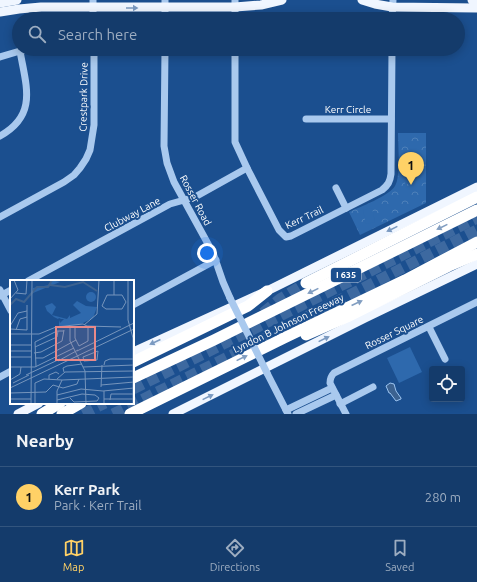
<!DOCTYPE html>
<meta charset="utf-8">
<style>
:root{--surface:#143b6b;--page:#214673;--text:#f1f3f6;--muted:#9dadc1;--line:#33557e;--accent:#ffd166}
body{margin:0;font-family:Ubuntu,sans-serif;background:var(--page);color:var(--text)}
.controls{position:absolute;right:12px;bottom:12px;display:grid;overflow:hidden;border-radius:4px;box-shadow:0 2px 10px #0003}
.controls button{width:36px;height:36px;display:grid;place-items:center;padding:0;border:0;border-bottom:1px solid var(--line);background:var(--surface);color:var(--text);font:20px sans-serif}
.you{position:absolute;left:207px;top:253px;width:14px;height:14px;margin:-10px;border:3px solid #fff;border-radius:50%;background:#1a73e8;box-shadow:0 0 0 6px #1a73e833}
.badge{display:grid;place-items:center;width:26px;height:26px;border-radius:50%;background:var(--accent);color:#111;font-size:13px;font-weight:700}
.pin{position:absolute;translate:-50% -33px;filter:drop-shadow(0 1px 2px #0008)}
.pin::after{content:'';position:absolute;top:21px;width:14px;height:12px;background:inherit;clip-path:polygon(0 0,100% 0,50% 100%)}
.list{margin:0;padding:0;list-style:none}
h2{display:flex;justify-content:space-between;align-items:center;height:52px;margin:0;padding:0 16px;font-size:17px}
h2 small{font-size:13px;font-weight:400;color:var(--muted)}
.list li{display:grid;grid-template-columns:26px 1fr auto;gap:12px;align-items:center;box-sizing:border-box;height:60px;padding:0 16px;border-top:1px solid var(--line)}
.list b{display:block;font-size:15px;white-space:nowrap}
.list p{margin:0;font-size:13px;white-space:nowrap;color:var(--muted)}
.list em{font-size:13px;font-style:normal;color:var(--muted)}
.icon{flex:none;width:22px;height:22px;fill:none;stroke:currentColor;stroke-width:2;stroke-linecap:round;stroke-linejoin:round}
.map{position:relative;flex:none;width:477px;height:414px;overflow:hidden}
.search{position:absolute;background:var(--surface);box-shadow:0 2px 10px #0003;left:12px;right:12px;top:12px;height:44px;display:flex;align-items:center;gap:10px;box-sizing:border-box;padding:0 14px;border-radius:22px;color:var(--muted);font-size:15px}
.sheet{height:112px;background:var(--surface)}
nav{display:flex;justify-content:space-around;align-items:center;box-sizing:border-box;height:56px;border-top:1px solid var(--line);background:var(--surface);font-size:11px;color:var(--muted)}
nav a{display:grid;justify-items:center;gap:2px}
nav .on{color:var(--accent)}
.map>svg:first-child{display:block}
.park{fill:url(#park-crowns)}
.pitch{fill:#2e69ad}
.water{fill:#3c6290;stroke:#9cc4f0}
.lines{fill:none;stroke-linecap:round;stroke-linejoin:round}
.highway-tunnel{stroke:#3d69a0;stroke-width:11;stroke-dasharray:11 5.5;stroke-linecap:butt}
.minor{stroke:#a9c9ee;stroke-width:7}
.major{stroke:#f0f6ff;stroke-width:9}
.highway{stroke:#fff;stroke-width:11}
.minor-bridge{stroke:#a9c9ee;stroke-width:7}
.oneway{fill:#7b9ac1}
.oneway2{fill:#829ec1}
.labels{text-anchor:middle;stroke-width:4;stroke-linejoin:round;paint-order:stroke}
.shield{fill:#1b4f8f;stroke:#bbcadd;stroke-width:1}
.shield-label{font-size:9px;font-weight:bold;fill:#fff}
.street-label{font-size:10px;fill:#fff;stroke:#1b4f8f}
.inset-river{fill:none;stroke:#3c6290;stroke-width:2}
.inset-road{fill:none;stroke:#7695bc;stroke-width:1}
.view{fill:#e88989;fill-opacity:0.15;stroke:#e88989;stroke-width:2}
.inset-edge{fill:none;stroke:#fff;stroke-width:2}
</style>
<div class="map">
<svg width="477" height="414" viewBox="0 0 477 414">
<defs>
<pattern id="park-crowns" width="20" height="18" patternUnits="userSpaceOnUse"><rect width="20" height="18" fill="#2e69ad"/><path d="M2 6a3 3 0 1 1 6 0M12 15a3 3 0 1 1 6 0" fill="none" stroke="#4d80b9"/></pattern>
</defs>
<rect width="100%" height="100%" fill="#1b4f8f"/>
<path class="park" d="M398 133H426V203L360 235 349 212C360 207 389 196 395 186 401 177 398 145 398 133Z"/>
<g class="pitch">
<rect x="405" y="156" width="14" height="28"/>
<path d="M372 208 375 222 366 224 363 210Z"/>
<path d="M410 347 422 372 399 383 387 358Z"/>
</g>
<path class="water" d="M390 383 394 384 396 391 401 398V399L396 401 390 393H389L386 386Z"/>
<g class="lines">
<g class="highway-tunnel">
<path d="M263 313 280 299 306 283"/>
<path d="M133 389 477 218"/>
<path d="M83 414 105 403"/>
<path d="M113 414 234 354 477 230"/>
</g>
<g class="minor">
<path d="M93 0V19"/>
<path d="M165 0V19"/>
<path d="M235 0V19"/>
<path d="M392 19 393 0"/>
<path d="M165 49 164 146 167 163 174 182 213 253 223 282 230 298"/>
<path d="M235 49V142L247 168 279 230 286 237 291 236 382 190C388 185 390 182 391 174L392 49"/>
<path d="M306 49H392"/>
<path d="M0 57 20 51 32 49"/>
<path d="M306 119H391"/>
<path d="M0 136C38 115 26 86 20 51"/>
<path d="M336 188 346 208"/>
<path d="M0 217 64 182 74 175 80 168 86 159 90 150 94 125V49"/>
<path d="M28 281 170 204 195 197 247 168"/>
<path d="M0 290 11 311"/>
<path d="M0 296 11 290"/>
<path d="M133 305 216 260"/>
<path d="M429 327 445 359"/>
<path d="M267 373 288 414"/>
<path d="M0 377 11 371"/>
<path d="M340 404 373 387"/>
<path d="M286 410 332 388"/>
<path d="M296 414 336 395"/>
<path d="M346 414 330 383C330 379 331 376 334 373L477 302"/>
</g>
<g class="major">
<path d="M362 0 375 4 392 7 477 8"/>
<path d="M472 0H477"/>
<path d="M0 3 17 0"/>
<path d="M0 12 19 9 41 7H235L261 5 282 0"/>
<path d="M133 352 267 291 477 187"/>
<path d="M18 414 39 403"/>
<path d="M173 414 365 318 477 264"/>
</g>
<g class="highway">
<path d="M306 283 477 197"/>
<path d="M306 335 347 317 449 266 477 254"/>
<path d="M133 362 248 306 267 291"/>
<path d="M133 378 214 340 477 210"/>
<path d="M42 414 60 403"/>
<path d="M62 414 81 403"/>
<path d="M130 414 284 338 405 280 477 242"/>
</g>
<path class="minor-bridge" d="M230 298 267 373"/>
</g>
<defs><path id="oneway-solid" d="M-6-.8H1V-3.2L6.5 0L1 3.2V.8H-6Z"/></defs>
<g class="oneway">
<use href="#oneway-solid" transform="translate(132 8)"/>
<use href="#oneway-solid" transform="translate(392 229) rotate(154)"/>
<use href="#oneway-solid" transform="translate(324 339) rotate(-26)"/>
<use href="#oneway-solid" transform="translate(155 342) rotate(155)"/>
<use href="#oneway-solid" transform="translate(208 397) rotate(-26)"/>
</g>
<g class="oneway2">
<use href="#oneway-solid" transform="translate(442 227) rotate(154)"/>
<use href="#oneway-solid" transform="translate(313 291) rotate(154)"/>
<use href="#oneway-solid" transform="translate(357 303) rotate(-25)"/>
<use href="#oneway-solid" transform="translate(242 358) rotate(-26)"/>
</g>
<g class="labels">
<rect class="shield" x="331" y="268" width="30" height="14" rx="3"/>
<g class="shield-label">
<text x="346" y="278">I 635</text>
</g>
<g class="street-label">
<text transform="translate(83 97) rotate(-89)" y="4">Crestpark Drive</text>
<text x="348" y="113">Kerr Circle</text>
<text transform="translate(196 200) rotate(62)" y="4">Rosser Road</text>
<text transform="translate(132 214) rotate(-28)" y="4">Clubway Lane</text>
<text transform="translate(304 217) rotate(-25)" y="4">Kerr Trail</text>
<text transform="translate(288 323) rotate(-26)" y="4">Lyndon B Johnson Freeway</text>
<text transform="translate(394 332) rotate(-26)" y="4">Rosser Square</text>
</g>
</g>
<g transform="translate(10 280)">
<rect width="124" height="124" fill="#1b4f8f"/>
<path d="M67 21 76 26 87 27 83 38 69 45 49 46V40L50 43 54 39H51L49 38 48 39 44 37 37 31 35 26 42 23 46 27 42 35 57 39 60 35V38L71 33 63 25Z" fill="#2e69ad"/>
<path d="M41 0 50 2 23 13V8L39 5Z" fill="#2e69ad"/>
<path d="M76 17a5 5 0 1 1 10 0a5 5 0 1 1-10 0Z" fill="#2e69ad"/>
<path class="inset-river" d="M40 5 55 7 73 2 87 11M0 25 6 19 14 22 27 7H38L42 0"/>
<path class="inset-road" d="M118 0V40L123 58V124M6 13 16 14 17 0M104 15V0M0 19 8 10 4 0M92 26 97 15H112L116 22M92 26 96 29H112L116 22M74 45 87 34 89 0M0 46 8 33 17 31M60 46V61L75 91 76 124M65 46V58L69 66 78 61V47M0 49 17 50V25M6 50 10 39 17 37M0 54H29L46 47 73 44 77 46 111 47M0 65H21M25 67 47 57 48 51M0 71H21M67 71 124 43M88 71 87 80 74 81 73 77ZM24 73 31 72 52 61 54 50M0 77H21M25 78H33L66 60M48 81 68 70M94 85 95 81 100 79H124M26 87 25 62 47 51H54M73 87 124 85M0 90V87H25L64 68M54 92 53 88 57 86 72 84M16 95 50 79M39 99V95L46 92 49 94M47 99 55 92 124 91M0 100 10 94 11 87M52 100 123 97M3 103 19 95M91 105 124 102M91 107 92 85M0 108 124 49M0 113 36 112 43 105 53 108 67 104 69 99M47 115 71 109 93 111 124 108M0 119H21M94 119H124M47 120 72 114 85 115 89 118 87 121 64 122 60 118M100 120 101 114H124M21 124 22 0M25 124V103L34 99 52 100M47 124V111L52 100M94 124V111"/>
<path class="view" d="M46 47H85V80H46Z"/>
<rect width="124" height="124" class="inset-edge"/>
</g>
</svg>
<div class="controls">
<button><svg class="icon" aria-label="locate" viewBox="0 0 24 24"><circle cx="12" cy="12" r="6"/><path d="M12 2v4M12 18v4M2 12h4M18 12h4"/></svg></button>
</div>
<div class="you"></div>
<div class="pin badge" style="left:411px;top:185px">1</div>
<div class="search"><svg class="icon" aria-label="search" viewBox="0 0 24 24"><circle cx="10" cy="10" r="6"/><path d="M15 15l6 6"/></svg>Search here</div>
</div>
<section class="sheet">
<h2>Nearby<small></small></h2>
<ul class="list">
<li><span class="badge">1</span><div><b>Kerr Park</b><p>Park · Kerr Trail</p></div><em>280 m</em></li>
</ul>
</section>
<nav>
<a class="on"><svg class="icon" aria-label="map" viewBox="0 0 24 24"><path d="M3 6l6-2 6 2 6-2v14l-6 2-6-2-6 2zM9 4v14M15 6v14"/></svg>Map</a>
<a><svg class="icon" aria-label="directions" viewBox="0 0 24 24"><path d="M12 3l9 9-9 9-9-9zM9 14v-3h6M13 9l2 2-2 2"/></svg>Directions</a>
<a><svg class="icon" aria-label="saved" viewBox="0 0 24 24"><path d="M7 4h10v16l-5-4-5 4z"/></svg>Saved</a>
</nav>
